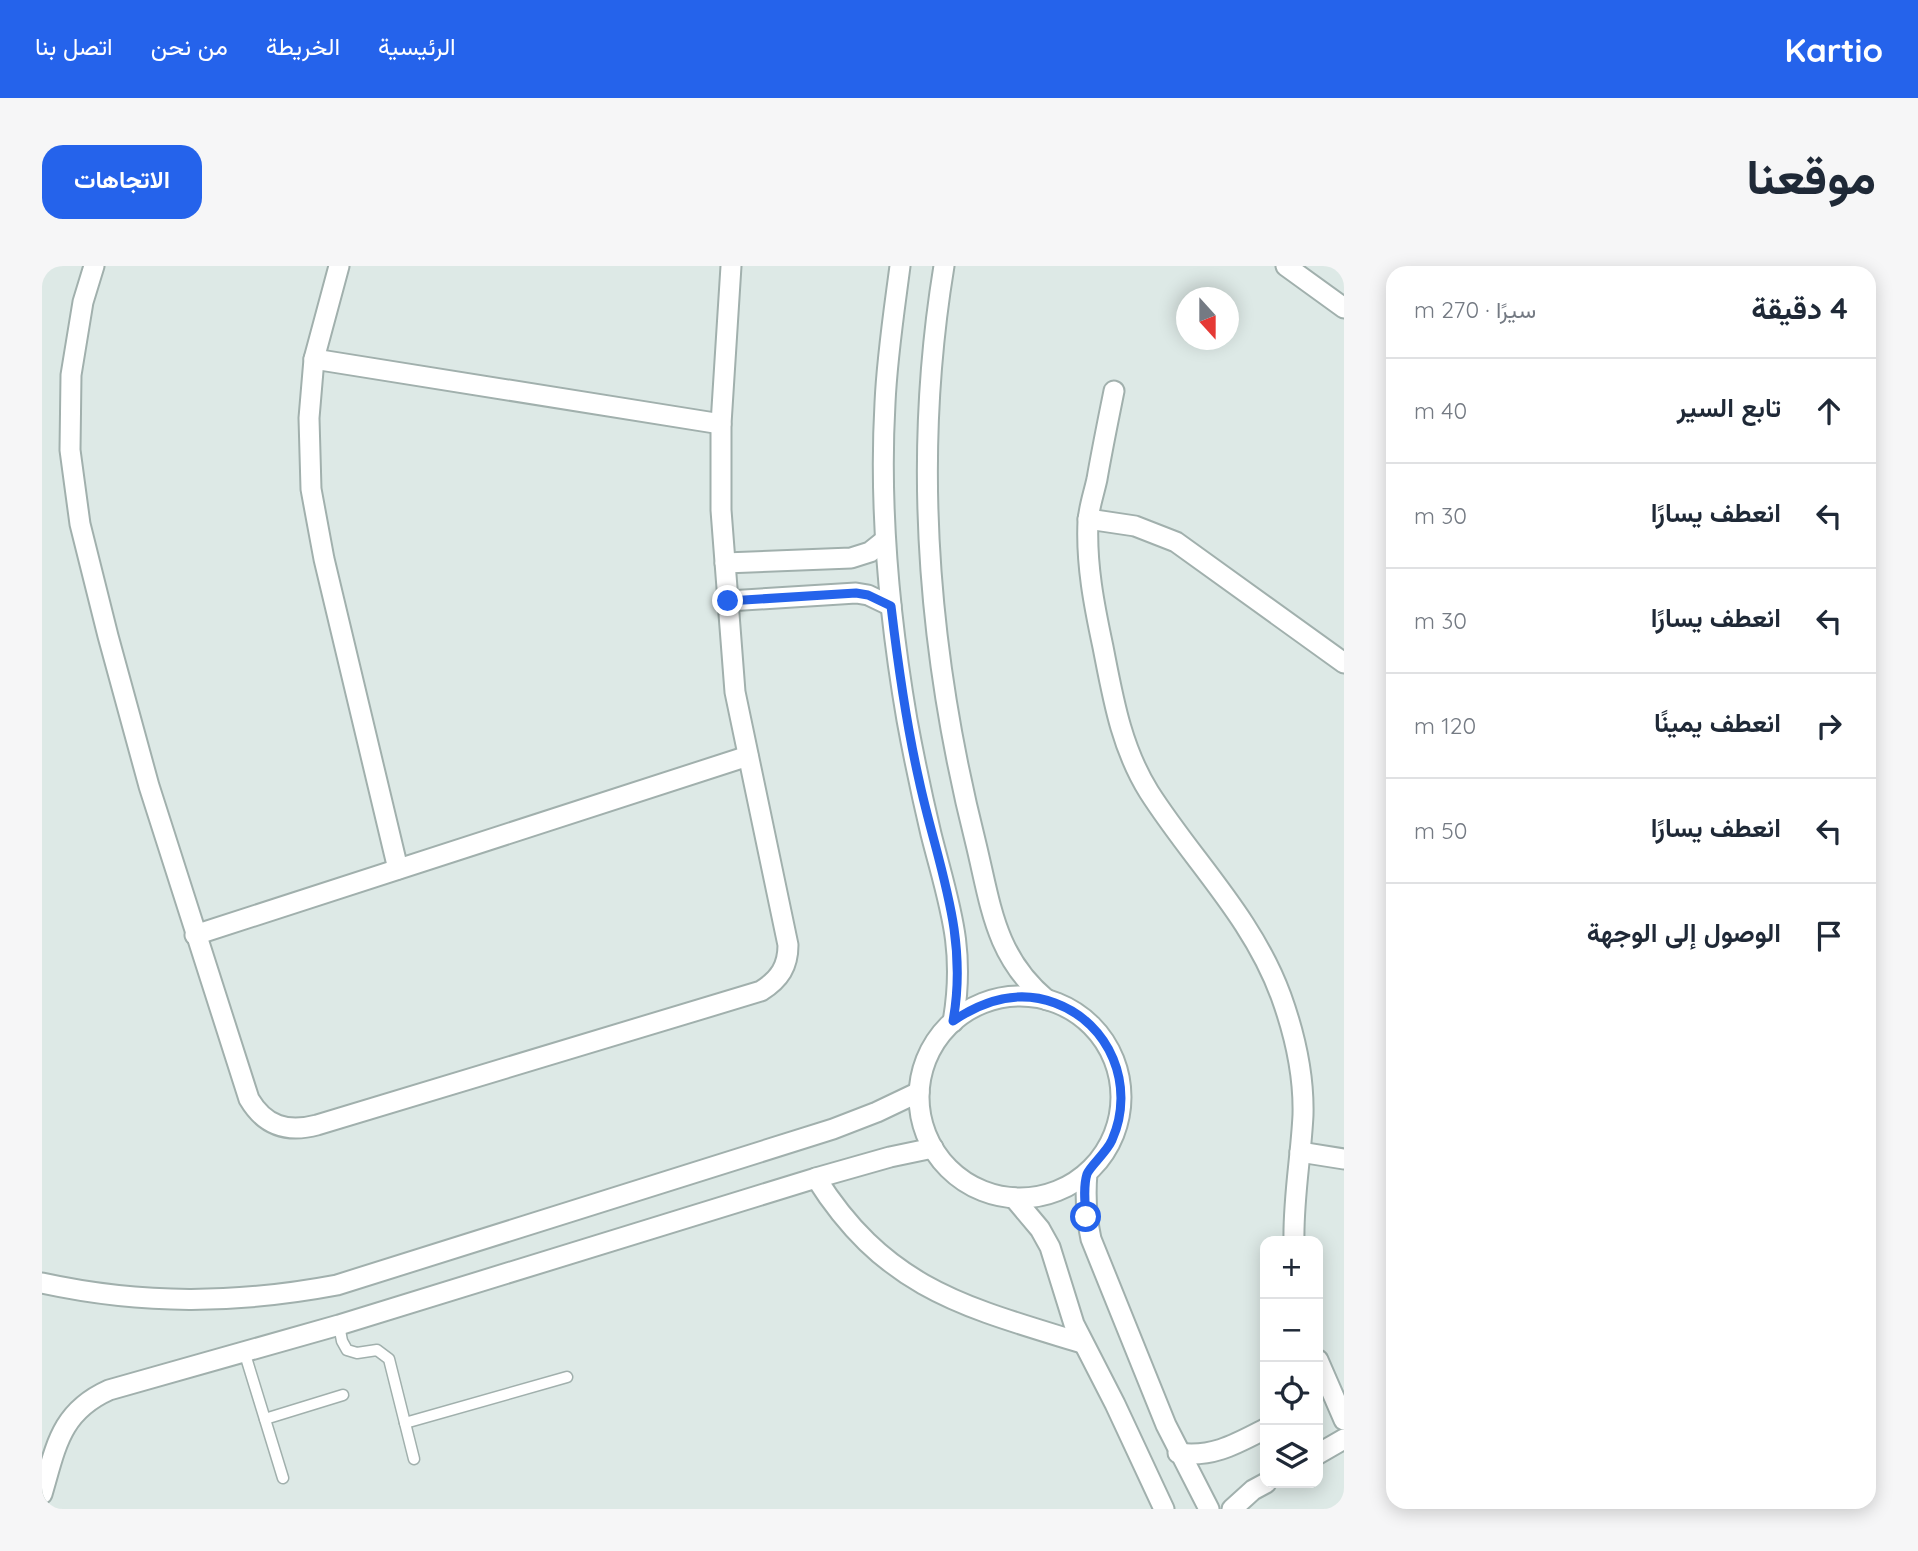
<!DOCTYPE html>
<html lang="ar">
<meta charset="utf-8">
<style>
:root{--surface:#fff;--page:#f6f6f7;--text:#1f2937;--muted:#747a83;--line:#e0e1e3;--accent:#2563eb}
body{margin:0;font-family:Quicksand,Vazirmatn,sans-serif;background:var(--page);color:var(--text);direction:rtl}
.controls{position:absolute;right:21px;bottom:21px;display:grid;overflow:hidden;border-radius:14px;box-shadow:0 4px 18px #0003}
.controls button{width:63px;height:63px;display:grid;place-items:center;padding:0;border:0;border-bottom:2px solid var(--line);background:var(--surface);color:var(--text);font:35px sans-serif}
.compass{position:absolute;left:1134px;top:21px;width:63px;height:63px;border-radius:50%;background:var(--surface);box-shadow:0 4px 18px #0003;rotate:159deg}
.stop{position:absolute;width:21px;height:21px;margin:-16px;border:5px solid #2563eb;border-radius:50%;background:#fff}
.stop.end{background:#2563eb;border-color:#fff;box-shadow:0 2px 7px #0008}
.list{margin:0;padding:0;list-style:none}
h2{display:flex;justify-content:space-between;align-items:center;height:91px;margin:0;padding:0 28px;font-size:30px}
h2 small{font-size:23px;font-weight:400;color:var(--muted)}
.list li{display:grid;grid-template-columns:46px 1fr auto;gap:21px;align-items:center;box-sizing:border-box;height:105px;padding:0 28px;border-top:2px solid var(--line)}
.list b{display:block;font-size:26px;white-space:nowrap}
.list em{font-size:23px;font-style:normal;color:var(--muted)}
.icon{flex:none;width:38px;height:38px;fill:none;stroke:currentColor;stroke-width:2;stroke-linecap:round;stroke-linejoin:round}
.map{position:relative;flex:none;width:1302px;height:1243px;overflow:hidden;direction:ltr;border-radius:21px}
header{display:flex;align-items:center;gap:42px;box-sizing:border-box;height:98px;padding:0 35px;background:var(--accent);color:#fff}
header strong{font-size:33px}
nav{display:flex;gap:38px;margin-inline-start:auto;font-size:24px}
.intro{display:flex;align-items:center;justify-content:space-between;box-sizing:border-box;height:168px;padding:0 42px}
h1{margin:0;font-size:49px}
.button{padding:18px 32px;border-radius:21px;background:var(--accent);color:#fff;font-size:24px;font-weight:700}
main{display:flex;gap:42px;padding:0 42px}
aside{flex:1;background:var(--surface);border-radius:21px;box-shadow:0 4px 18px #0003}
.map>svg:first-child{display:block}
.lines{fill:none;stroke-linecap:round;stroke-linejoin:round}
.lane-casing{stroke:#a1b0ad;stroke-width:13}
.street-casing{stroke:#a1b0ad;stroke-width:23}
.lane{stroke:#fff;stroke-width:10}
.street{stroke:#fff;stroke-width:19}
.route{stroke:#2563eb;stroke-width:9}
</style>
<header>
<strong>Kartio</strong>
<nav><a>الرئيسية</a><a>الخريطة</a><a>من نحن</a><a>اتصل بنا</a></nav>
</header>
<div class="intro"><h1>موقعنا</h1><a class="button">الاتجاهات</a></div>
<main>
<aside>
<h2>4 دقيقة<small>سيرًا · 270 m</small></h2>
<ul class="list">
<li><svg class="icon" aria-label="ahead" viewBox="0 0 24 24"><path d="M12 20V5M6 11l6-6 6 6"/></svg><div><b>تابع السير</b></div><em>40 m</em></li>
<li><svg class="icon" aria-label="left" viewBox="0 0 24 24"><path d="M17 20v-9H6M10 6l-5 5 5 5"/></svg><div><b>انعطف يسارًا</b></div><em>30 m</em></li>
<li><svg class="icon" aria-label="left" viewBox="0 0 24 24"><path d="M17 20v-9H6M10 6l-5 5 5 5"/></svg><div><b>انعطف يسارًا</b></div><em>30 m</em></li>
<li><svg class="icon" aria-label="right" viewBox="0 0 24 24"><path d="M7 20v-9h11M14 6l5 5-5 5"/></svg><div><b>انعطف يمينًا</b></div><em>120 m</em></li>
<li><svg class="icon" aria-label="left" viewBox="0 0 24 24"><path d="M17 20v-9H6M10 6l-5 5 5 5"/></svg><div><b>انعطف يسارًا</b></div><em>50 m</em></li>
<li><svg class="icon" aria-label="arrive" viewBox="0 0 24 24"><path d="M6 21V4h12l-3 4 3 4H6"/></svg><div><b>الوصول إلى الوجهة</b></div></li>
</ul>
</aside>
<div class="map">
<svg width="1302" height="1243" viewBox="0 0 1302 1243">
<rect width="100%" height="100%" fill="#dde9e6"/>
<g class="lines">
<defs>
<g id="lane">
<path d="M297 1059 300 1075 305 1084 315 1087 335 1084 347 1093 372 1193"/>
<path d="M202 1085 241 1212"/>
<path d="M223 1153 301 1129"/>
<path d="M363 1157 525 1111"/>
</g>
<g id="street">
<path d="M52 0 41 36 29 109 28 184 38 258 66 370 107 520 207 833C223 860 245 867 275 859L719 725C738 713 746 700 746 679L693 426 679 244V158L689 0"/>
<path d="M297 0 272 93 267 152 269 223 282 293 356 603"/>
<path d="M858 0C852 46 845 91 843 137 837 243 847 349 865 454 872 492 880 530 889 568 907 639 924 681 911 756"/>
<path d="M902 0C870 194 886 388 934 578 949 640 953 691 1005 734"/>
<path d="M1244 0 1302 42"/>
<path d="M272 93 679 158"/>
<path d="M1072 125C1066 155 1060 184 1055 213 1052 227 1047 241 1046 255 1044 298 1052 339 1061 381 1071 432 1079 481 1107 526 1151 595 1210 651 1239 730 1252 766 1262 809 1261 849 1259 891 1251 933 1252 975"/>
<path d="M1046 253 1093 260 1134 276 1302 397"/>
<path d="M683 297 809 292 828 286 843 274"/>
<path d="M686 335 814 327 826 329 849 340"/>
<path d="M153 669 706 490"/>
<circle cx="978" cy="831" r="101"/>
<path d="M1258 886 1302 893"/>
<path d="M1045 907C1043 930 1044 950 1049 973L1124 1159 1167 1243"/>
<path d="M774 912C844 1023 923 1041 1040 1077"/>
<path d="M972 932 998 963 1008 981 1032 1058 1073 1138 1122 1243"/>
<path d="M0 1017C101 1039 194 1038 295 1019L791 863 835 846 877 826"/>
<path d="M1276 1094 1302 1154"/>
<path d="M1136 1187C1170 1192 1194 1178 1223 1163"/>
<path d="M1276 1188 1302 1173"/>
<path d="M0 1228C14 1181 18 1146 67 1124L297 1059 774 912 848 891 891 882"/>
<path d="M1190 1243 1211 1224 1224 1217"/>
</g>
</defs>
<use href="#lane" class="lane-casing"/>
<use href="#street" class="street-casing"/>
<use href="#lane" class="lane"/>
<use href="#street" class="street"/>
</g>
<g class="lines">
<path class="route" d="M686 335 814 327 826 329 849 340C856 399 864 457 877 514 895 598 927 668 911 755 942 734 976 723 1013 737 1068 757 1094 820 1070 874 1065 886 1048 900 1045 908 1041 921 1043 938 1044 951"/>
</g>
</svg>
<div class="controls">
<button>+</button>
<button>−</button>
<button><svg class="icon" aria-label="locate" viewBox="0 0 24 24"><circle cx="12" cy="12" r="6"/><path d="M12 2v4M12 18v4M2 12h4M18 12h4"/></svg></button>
<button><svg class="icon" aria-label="layers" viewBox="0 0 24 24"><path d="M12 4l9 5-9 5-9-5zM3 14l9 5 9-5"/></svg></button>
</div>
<svg class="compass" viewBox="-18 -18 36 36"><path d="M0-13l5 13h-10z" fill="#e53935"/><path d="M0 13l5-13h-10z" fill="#747a83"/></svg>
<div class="stop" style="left:1044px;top:951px"></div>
<div class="stop end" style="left:686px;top:335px"></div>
</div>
</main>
